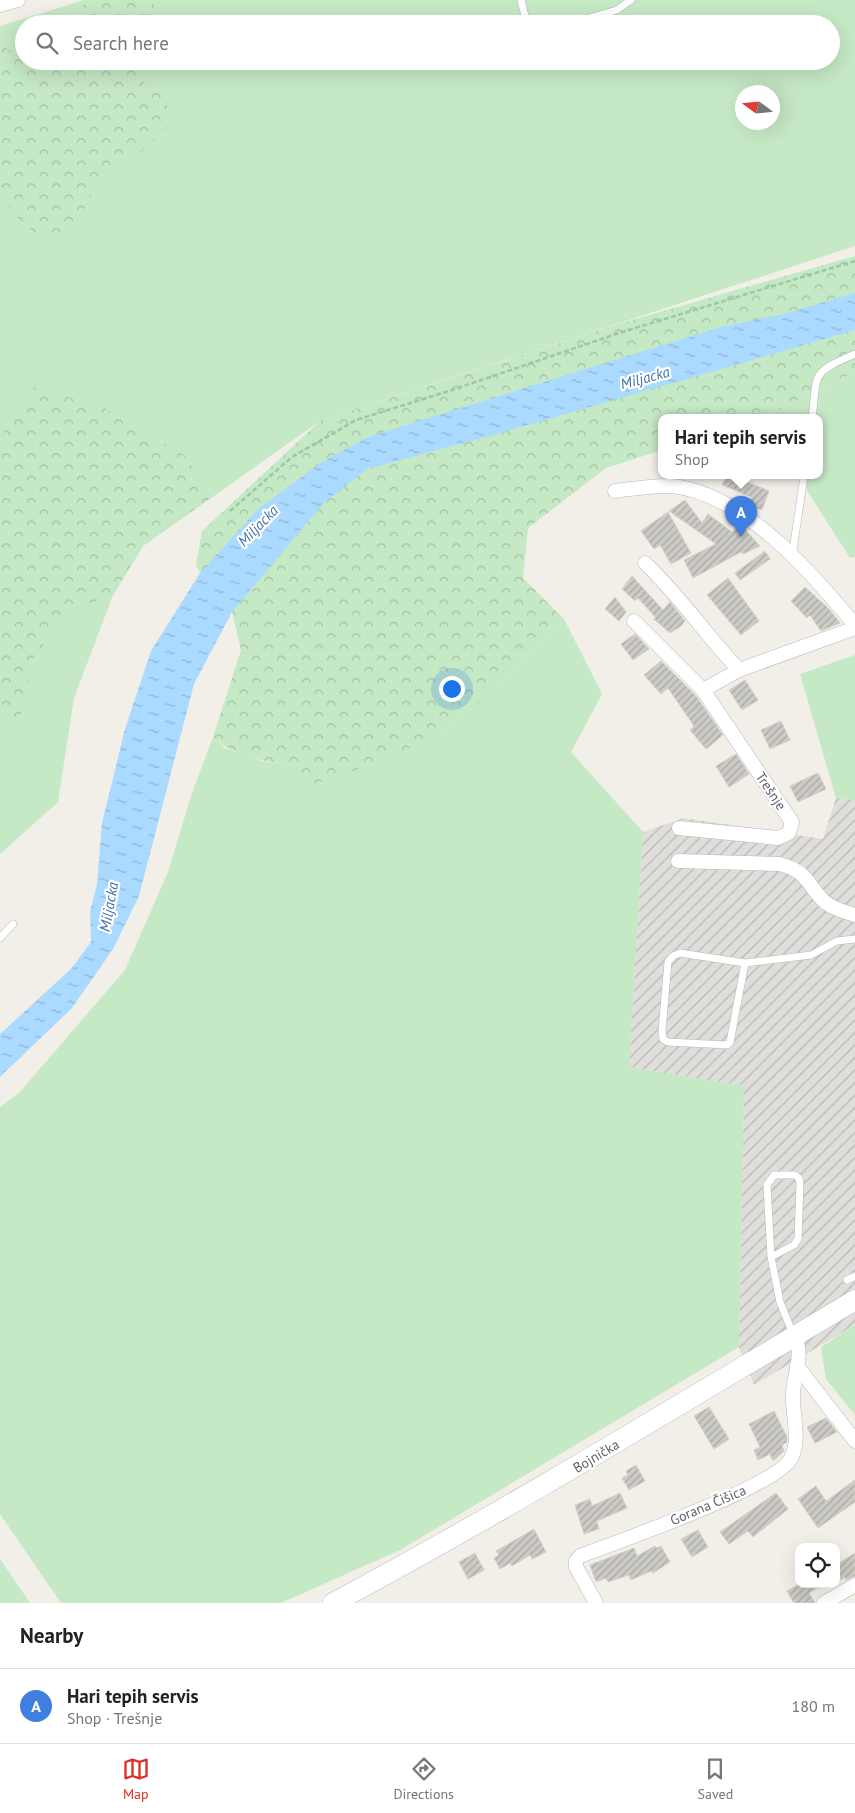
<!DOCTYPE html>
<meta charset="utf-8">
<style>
:root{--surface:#fff;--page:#f2f2f2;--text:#222;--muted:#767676;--line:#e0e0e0;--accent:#d93025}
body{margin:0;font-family:"PT Sans",sans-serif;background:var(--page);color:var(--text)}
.controls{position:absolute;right:15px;bottom:15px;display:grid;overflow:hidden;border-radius:10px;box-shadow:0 5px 20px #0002}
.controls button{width:45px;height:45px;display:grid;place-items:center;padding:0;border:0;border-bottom:1px solid var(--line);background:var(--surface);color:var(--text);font:25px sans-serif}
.compass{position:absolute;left:735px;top:85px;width:45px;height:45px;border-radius:50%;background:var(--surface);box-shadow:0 5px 20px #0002;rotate:285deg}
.you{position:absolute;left:451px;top:688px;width:18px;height:18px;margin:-12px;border:4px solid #fff;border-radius:50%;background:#1a73e8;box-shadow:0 0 0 8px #1a73e833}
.badge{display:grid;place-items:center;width:32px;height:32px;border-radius:50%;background:var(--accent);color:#fff;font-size:16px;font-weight:700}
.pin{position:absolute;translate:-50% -41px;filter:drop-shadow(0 1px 2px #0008)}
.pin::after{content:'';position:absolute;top:26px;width:18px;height:15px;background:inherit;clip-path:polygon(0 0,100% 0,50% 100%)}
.popup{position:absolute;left:658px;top:414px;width:165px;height:65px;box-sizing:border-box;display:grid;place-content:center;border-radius:10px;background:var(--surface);filter:drop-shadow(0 1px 4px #0005);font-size:16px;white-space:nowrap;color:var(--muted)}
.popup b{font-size:19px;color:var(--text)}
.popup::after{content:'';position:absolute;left:50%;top:100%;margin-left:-10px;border:10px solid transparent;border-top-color:var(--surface)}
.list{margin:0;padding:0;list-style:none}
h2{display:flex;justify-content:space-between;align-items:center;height:65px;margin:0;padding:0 20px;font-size:21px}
h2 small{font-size:16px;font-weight:400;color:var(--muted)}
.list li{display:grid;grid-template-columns:32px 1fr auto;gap:15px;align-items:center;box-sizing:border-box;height:75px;padding:0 20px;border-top:1px solid var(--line)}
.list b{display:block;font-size:19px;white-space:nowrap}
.list p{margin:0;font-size:16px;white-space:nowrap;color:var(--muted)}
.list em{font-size:16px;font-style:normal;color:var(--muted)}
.icon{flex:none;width:28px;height:28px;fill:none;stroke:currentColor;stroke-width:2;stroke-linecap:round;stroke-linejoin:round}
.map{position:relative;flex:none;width:855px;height:1603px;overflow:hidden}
.search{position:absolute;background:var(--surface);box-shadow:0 5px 20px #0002;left:15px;right:15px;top:15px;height:55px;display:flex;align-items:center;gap:12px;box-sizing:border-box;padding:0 18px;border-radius:28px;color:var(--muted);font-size:19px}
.sheet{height:140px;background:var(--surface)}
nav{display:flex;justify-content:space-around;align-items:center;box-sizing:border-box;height:70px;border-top:1px solid var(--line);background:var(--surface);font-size:14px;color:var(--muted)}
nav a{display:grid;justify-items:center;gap:2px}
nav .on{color:var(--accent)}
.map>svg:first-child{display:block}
.industrial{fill:url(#industrial-furrows)}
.green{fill:#c5e8c5;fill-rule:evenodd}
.forest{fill:url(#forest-crowns)}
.water{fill:url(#water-ripples)}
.building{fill:url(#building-hatch);stroke:#d6d1c6}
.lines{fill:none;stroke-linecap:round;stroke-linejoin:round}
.service-casing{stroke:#b5b8bc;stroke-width:8}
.minor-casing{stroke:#b5b8bc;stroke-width:15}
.secondary-casing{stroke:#b6babf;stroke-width:21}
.path{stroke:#9cc7a9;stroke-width:2.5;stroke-dasharray:5 2.5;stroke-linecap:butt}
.service{stroke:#fff;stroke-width:7}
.minor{stroke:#fff;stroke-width:14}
.secondary{stroke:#fff;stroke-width:20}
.labels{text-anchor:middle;stroke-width:4.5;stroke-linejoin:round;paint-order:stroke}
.street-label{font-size:14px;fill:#5f6368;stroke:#fff}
.water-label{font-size:15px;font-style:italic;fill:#4174aa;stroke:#fff}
</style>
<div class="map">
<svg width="855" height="1603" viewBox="0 0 855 1603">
<defs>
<pattern id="industrial-furrows" width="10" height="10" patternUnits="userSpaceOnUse" patternTransform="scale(1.25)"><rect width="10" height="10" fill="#e0deda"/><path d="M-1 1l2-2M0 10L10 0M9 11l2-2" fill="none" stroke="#b9b8b5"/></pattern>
<pattern id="forest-crowns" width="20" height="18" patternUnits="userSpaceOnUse" patternTransform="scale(1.25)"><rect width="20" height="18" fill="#c5e8c5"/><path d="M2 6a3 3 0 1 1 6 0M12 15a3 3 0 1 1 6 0" fill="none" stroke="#a3c0a4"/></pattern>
<pattern id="water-ripples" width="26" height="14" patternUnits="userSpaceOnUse" patternTransform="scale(1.25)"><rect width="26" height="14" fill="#aadaff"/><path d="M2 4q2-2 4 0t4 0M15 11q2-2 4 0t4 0" fill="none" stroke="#8eb4d2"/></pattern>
<pattern id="building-hatch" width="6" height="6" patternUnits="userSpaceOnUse" patternTransform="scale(1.25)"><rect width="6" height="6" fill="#cccac5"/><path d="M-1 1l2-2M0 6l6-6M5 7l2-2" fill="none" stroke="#a9a8a4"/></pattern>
</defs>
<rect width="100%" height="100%" fill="#f1efe8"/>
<path class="industrial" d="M836 798 855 800V1325L754 1385 739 1347 744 1086 629 1067 643 832 684 818 823 839Z"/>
<g class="green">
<path d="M84 0H855V246L320 421 143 546 113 595 74 698 58 802 0 854V26ZM24 24H831V61H24ZM742 92H772V122H742Z"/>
<path d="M855 372V557L850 558 798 476H820V418H762Z"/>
<path d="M564 619 602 694 571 752 643 832 629 1067 744 1086 739 1347 400 1550 281 1603H61L0 1514V1107L19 1093 125 970 168 872 192 793 213 737 225 748 261 761 288 765 438 737 478 703Z"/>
<path d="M855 655V800L836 798 800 674Z"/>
<path d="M855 1325V1415L826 1379 821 1347Z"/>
<path d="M0 1559 30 1603H0Z"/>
</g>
<g class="forest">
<path d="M87 0H148L154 3 155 21V24H81L79 12Z"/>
<path d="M0 26 7 50H24V61H139L144 84 165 96 171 124 142 151 114 164 100 179 83 212 60 236H38L16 216 0 196Z"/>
<path d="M855 256V372L762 418H662V450L606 468 528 528 523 578 564 619 478 703 438 737 341 776 304 787 288 765C261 761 234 756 213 737L241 650 232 612 214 596 196 566 202 531 320 421 618 324Z"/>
<path d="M32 387 103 407 184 455 212 497 143 546 113 595 68 611 32 661 20 718 0 719V439Z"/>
</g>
<path class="water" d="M855 293V330L497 434 367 469 324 503 232 612 194 684 139 896 113 949 72 1008 0 1077V1034L71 969 91 942 90 912 97 884 102 823 125 729 151 651 200 573 258 509 322 462 368 437 724 326 784 314Z"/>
<g class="building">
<path d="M727 476H733L769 491 762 510 749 505 752 497 722 485Z"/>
<path d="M685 500 702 523 708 514 732 532 740 524 760 546 743 554 741 552 693 578 684 560 716 544 669 511Z"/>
<path d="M668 512 691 553 671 564 660 545 654 549 641 531Z"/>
<path d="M765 551 770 559 740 580 735 573Z"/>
<path d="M632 576 663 610 670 602 685 621 681 626 670 633 654 619 656 618 638 598 635 601 622 589Z"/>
<path d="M728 578 759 621 741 635 707 595Z"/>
<path d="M805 587 829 609 840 623 821 631 810 615 807 618 791 601Z"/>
<path d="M615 597 626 612 619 621 605 609Z"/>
<path d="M635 634 649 649 633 660 621 644Z"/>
<path d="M661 661 696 696 723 735 706 749 690 730 694 726 668 688 661 694 644 675Z"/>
<path d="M745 680 758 700 742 710 729 690Z"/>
<path d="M781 721 790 740 770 749 761 730Z"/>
<path d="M736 754 749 774 729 787 716 766Z"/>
<path d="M818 773 826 789 798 802 790 786Z"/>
<path d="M709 1407 729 1439 714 1449 694 1416Z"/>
<path d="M774 1411 787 1437V1442L782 1445 784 1451 773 1461 770 1454 758 1460 754 1450 760 1447 749 1424Z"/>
<path d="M826 1418 837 1432 815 1443 807 1427Z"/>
<path d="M636 1465 645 1481 629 1490 622 1478 628 1475 626 1471Z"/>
<path d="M855 1480V1502L818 1528 798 1499 816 1486 826 1501Z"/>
<path d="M620 1493 627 1508 597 1521 599 1529 584 1534 575 1505 590 1499 592 1506Z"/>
<path d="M776 1493 788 1509 753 1537 748 1531 729 1544 720 1532Z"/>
<path d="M534 1529 546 1552 532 1559 530 1555 512 1566 510 1563 500 1569 494 1558 499 1555 496 1551Z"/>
<path d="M698 1530 708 1547 692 1557 681 1539Z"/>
<path d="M655 1546 657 1548 661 1546 670 1562 653 1573 651 1571 631 1580 629 1575 608 1582 606 1578 596 1582 590 1565 634 1548 637 1556Z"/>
<path d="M475 1553 484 1570 468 1579 459 1562Z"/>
<path d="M855 1553V1576L846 1580 845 1577 840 1580 836 1574V1565Z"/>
<path d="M799 1584H824L809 1593 815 1603H794L787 1591Z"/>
</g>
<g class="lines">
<defs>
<g id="service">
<path d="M521 0 527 24"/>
<path d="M568 24 617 10 631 0"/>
<path d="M812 418C818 371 810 374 855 354"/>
<path d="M792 557 804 476"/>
<path d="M0 938 13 924"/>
<path d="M745 963 730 1042 727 1045 668 1042 663 1039 662 1031 668 962 673 956 680 953 745 963 811 955 837 941 855 939"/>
<path d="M771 1257 794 1245 798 1239 800 1184 799 1178 795 1175H774L767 1185 771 1257 780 1302 793 1334"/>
<path d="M847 1280 855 1276"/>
</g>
<g id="minor">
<path d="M0 5 18 0"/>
<path d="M615 491C633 489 654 485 672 486 743 493 812 573 855 625"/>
<path d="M645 563C680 596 706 635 739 670"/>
<path d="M634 621 703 690"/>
<path d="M679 828 778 838 789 833 792 822 703 690 739 670 855 628"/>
<path d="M678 861 779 864C809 871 807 886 826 903 834 909 845 912 855 915"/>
<path d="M797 1366 855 1441"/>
<path d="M596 1603 576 1567V1561L580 1556C617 1542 778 1486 791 1458 801 1440 792 1415 793 1395 793 1374 805 1355 794 1336"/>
<path d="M824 1603 855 1585"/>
</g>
<path id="secondary" d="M333 1603C511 1508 682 1403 855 1300"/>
</defs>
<use href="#service" class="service-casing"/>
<use href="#minor" class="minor-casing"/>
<use href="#secondary" class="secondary-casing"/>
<path class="path" d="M230 511 292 457 356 420 452 390 622 332 855 261"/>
<use href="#service" class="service"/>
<use href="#minor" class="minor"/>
<use href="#secondary" class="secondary"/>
</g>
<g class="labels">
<g class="street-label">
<text transform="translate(771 791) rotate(56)" y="5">Trešnje</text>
<text transform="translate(596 1456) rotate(-31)" y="5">Bojnička</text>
<text transform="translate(708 1505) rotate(-23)" y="5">Gorana Čišica</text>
</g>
<g class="water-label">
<text transform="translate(645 378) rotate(-15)" y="5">Miljacka</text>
<text transform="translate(258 526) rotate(-46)" y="5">Miljacka</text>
<text transform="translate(109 907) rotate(-80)" y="5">Miljacka</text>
</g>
</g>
</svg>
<div class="controls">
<button><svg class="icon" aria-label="locate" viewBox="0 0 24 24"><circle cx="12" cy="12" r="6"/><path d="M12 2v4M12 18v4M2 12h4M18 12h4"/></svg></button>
</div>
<svg class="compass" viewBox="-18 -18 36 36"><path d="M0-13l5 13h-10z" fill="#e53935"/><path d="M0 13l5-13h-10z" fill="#767676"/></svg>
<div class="you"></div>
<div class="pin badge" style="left:741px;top:537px;background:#3f7fe0">A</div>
<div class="popup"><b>Hari tepih servis</b>Shop</div>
<div class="search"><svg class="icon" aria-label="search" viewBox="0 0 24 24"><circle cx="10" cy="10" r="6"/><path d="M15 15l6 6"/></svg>Search here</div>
</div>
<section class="sheet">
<h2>Nearby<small></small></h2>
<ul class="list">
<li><span class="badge" style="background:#3f7fe0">A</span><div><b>Hari tepih servis</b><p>Shop · Trešnje</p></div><em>180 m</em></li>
</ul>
</section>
<nav>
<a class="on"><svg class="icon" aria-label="map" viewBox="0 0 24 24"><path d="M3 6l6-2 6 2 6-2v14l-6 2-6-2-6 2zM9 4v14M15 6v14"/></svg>Map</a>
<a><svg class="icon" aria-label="directions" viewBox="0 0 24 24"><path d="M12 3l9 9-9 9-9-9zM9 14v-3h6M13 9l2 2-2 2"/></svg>Directions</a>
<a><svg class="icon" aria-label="saved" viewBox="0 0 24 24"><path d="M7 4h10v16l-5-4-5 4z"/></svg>Saved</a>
</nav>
